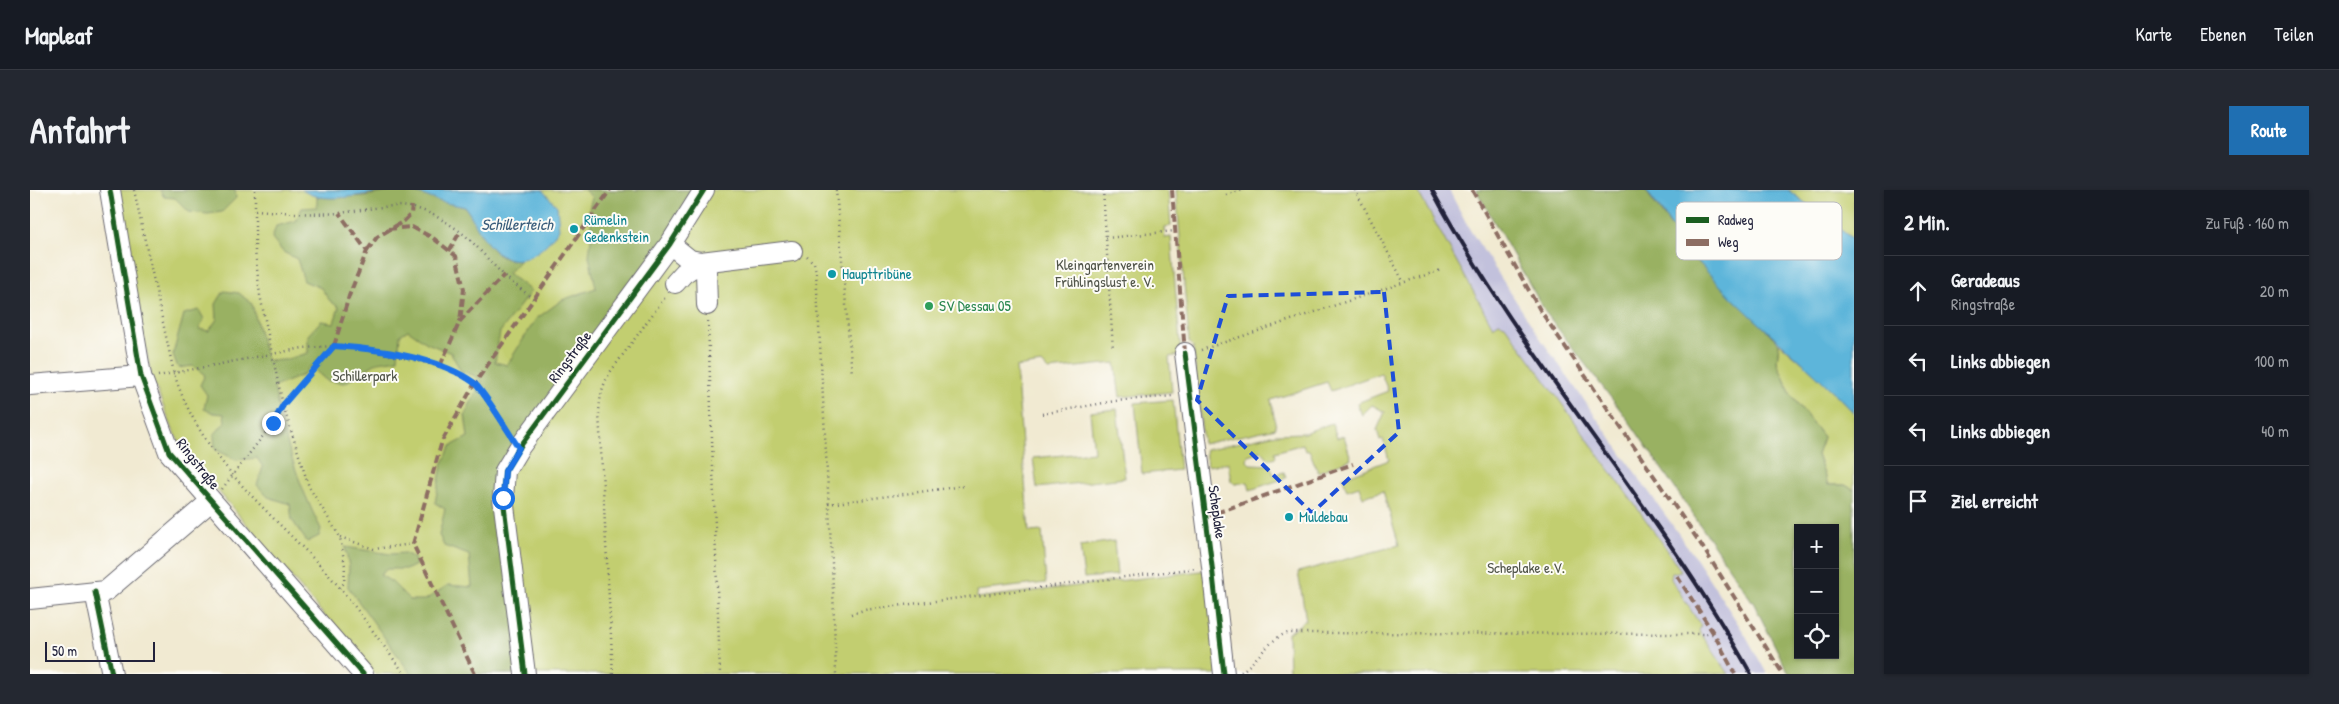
<!DOCTYPE html>
<html lang="de">
<meta charset="utf-8">
<style>
:root{--surface:#171b24;--page:#242831;--text:#f1f3f6;--muted:#9ea1a6;--line:#363941;--accent:#1f6fb2}
body{margin:0;font-family:"Patrick Hand",sans-serif;background:var(--page);color:var(--text)}
.controls{position:absolute;right:15px;bottom:15px;display:grid;overflow:hidden;border-radius:0px;box-shadow:0 1px 4px #0004}
.controls button{width:45px;height:45px;display:grid;place-items:center;padding:0;border:0;border-bottom:1px solid var(--line);background:var(--surface);color:var(--text);font:25px sans-serif}
.scale{position:absolute;left:15px;bottom:12px;width:110px;box-sizing:border-box;padding-left:5px;border:2px solid #22223b;border-top:0;font-size:14px;line-height:18px;white-space:nowrap;color:#22223b;-webkit-text-stroke:4px #fdfcf7;paint-order:stroke}
.stop{position:absolute;width:15px;height:15px;margin:-11px;border:4px solid #1a73e8;border-radius:50%;background:#fff}
.stop.end{background:#1a73e8;border-color:#fff;box-shadow:0 1px 5px #0008}
.list{margin:0;padding:0;list-style:none}
h2{display:flex;justify-content:space-between;align-items:center;height:65px;margin:0;padding:0 20px;font-size:21px}
h2 small{font-size:16px;font-weight:400;color:var(--muted)}
.list li{display:grid;grid-template-columns:32px 1fr auto;gap:15px;align-items:center;box-sizing:border-box;height:70px;padding:0 20px;border-top:1px solid var(--line)}
.list b{display:block;font-size:19px;white-space:nowrap}
.list p{margin:0;font-size:16px;white-space:nowrap;color:var(--muted)}
.list em{font-size:16px;font-style:normal;color:var(--muted)}
.icon{flex:none;width:28px;height:28px;fill:none;stroke:currentColor;stroke-width:2;stroke-linecap:round;stroke-linejoin:round}
.map{position:relative;flex:none;width:1824px;height:484px;overflow:hidden;border-radius:0px}
header{display:flex;align-items:center;gap:30px;box-sizing:border-box;height:70px;padding:0 25px;background:var(--surface);border-bottom:1px solid var(--line)}
header strong{font-size:24px}
nav{display:flex;gap:28px;margin-inline-start:auto;font-size:18px}
.intro{display:flex;align-items:center;justify-content:space-between;box-sizing:border-box;height:120px;padding:0 30px}
h1{margin:0;font-size:35px}
.button{padding:12px 22px;border-radius:0px;background:var(--accent);color:#fff;font-size:18px;font-weight:700}
main{display:flex;gap:30px;padding:0 30px}
aside{flex:1;background:var(--surface);border-radius:0px;box-shadow:0 1px 4px #0004}
.map>svg:first-child{display:block}
.industrial{fill:#c2c1dc}
.green{fill:#c2ce70;stroke:#727856}
.forest{fill:#99b162;stroke:#5e6a4e;fill-rule:evenodd}
.water{fill:#5db5da;stroke:#406c8a}
.lines{fill:none;stroke-linecap:round;stroke-linejoin:round}
.minor-casing{stroke:#6a6870;stroke-width:22}
.path{stroke:#6a6870;stroke-width:2.5;stroke-dasharray:1 4;stroke-linecap:butt}
.minor{stroke:#fff;stroke-width:20}
.rail{stroke:#22223b;stroke-width:4}
.quiet{stroke:#8d6e63;stroke-width:4;stroke-dasharray:8 4;stroke-linecap:butt}
.cycleway-casing{stroke:#fdfcf7;stroke-width:8}
.cycleway{stroke:#1b5e20;stroke-width:5}
.route{stroke:#1a73e8;stroke-width:6}
.marked{fill:none;stroke:#1d4ed8;stroke-width:4;stroke-dasharray:10 6;stroke-linejoin:round}
.culture-dot{fill:#0f9aa8;stroke:#fdfcf7;stroke-width:2}
.leisure-dot{fill:#2e9e5b;stroke:#fdfcf7;stroke-width:2}
.labels{text-anchor:middle;stroke-width:4;stroke-linejoin:round;paint-order:stroke}
.culture-label{font-size:15px;fill:#0d838f;stroke:#fdfcf7;text-anchor:start}
.park-label{font-size:15px;fill:#52564b;stroke:#fdfcf7}
.leisure-label{font-size:15px;fill:#27864d;stroke:#fdfcf7;text-anchor:start}
.street-label{font-size:15px;fill:#22223b;stroke:#fdfcf7}
.water-label{font-size:16px;font-style:italic;fill:#3a5d7b;stroke:#fdfcf7}
.key{fill:#fdfcf7;stroke:#bbbbbf;stroke-width:1}
.key-label{font-size:14px;fill:#22223b}
</style>
<header>
<strong>Mapleaf</strong>
<nav><a>Karte</a><a>Ebenen</a><a>Teilen</a></nav>
</header>
<div class="intro"><h1>Anfahrt</h1><a class="button">Route</a></div>
<main>
<div class="map">
<svg width="1824" height="484" viewBox="0 0 1824 484">
<rect width="100%" height="100%" fill="#fdfcf7"/>
<filter id="ink" filterUnits="userSpaceOnUse"><feTurbulence type="fractalNoise" baseFrequency=".02" numOctaves="2"/><feDisplacementMap in="SourceGraphic" scale="10" xChannelSelector="R" yChannelSelector="G"/><feConvolveMatrix kernelMatrix="1 2 1 2 8 2 1 2 1" color-interpolation-filters="sRGB"/></filter>
<filter id="wash" filterUnits="userSpaceOnUse"><feTurbulence type="fractalNoise" baseFrequency=".0096" numOctaves="4" result="noise"/><feDisplacementMap in="SourceGraphic" scale="20" xChannelSelector="R" yChannelSelector="G"/><feGaussianBlur stdDeviation="1.12" result="paint"/><feColorMatrix in="noise" values="0 0 0 0 0 0 0 0 0 0 0 0 0 0 0 0 0 1.4 0 .05"/><feComposite in="paint" operator="in"/></filter>
<g filter="url(#wash)">
<rect width="100%" height="100%" fill="#f1ead2"/>
<path class="industrial" d="M1387 0H1419L1440 40 1508 145 1667 370 1716 446 1737 484H1699L1463 137Z"/>
<g class="green">
<path d="M86 0H1138L1141 36 1134 37 1135 48 1141 47 1151 165 1139 167 1142 202 1090 207 1085 173 1018 180 1012 173 986 177 999 342 1012 341 1016 393 946 401 947 408 1179 380 1189 484H344L189 302 165 276 145 245 121 186Z"/>
<path d="M1146 0H1387L1463 137 1469 133 1475 135 1631 351 1651 381 1642 383 1641 389 1671 436 1669 441 1699 484H1259L1258 443 1276 430 1268 382 1369 355 1353 301 1333 307 1329 296 1317 300 1313 288 1359 270 1353 249 1350 250 1347 240 1355 222 1342 215 1332 225 1327 213 1358 201 1351 183 1301 201 1297 192 1241 210 1246 238 1173 254 1163 156 1159 152Z"/>
<path d="M1758 0H1824V50Z"/>
<path d="M1749 153 1792 189 1824 223V300L1815 295H1798L1787 265 1793 247 1761 205 1747 172Z"/>
<path d="M1143 210 1150 280 1112 284 1105 213Z"/>
<path d="M1087 219 1095 288 1007 298 1003 268 1064 262 1060 222Z"/>
<path d="M1302 233 1307 248 1314 246 1321 269 1288 282 1279 260 1275 261 1273 254 1245 262 1246 267 1239 269 1232 261 1218 265 1217 271 1220 274 1240 275 1244 285 1254 282 1256 288 1220 300 1218 292 1205 294 1201 291 1198 273 1177 276 1175 260 1246 244 1274 243Z"/>
<path d="M1084 351 1087 385 1054 388 1050 356Z"/>
</g>
<g class="forest">
<path d="M130 0H205L206 8 192 22 178 24 159 22 145 8 134 7Z"/>
<path d="M370 0C393 3 412 12 435 17 445 30 459 62 474 68 478 70 486 69 490 70L478 83 501 101 470 142 465 172 477 175 506 129 532 110 566 98 559 66 562 41 559 19 562 7 554 0H666L622 70 474 269 489 484H381L318 397 319 377 315 357 360 364 375 363 384 368 386 375 378 379H357L350 385 362 392 380 410H395L418 395 442 397 439 365 414 356 409 345 415 319 405 313 412 275 421 256 438 247 435 224 452 191 443 185 431 181 421 163 397 153 378 140 370 145 368 169 348 172 315 193 297 191 280 176 273 185 244 197C253 246 268 294 291 339L289 346 277 352 262 330 260 314 238 307 227 295 233 277 227 268 206 270 185 259 184 245 195 232 194 224 184 223 174 219 177 205 170 195 175 185 163 176 148 178 143 164 154 124 169 120 174 129 169 139 179 141 187 129 186 114 194 101 209 103 222 114 237 171 254 170 278 163V145L291 131 304 133 309 117 300 111 291 98 274 91 267 69 253 62 242 48 246 36 266 31 272 18 287 17V7L334 6Z"/>
<path d="M1446 0H1615L1664 68 1749 153 1747 172 1761 205 1793 247 1787 265 1798 295H1815L1824 300V484H1759L1724 414 1601 234 1516 123ZM1768 338H1805V465H1768Z"/>
</g>
<g class="water">
<path d="M272 0H512L527 16 529 39C508 70 478 85 453 47 446 37 442 26 435 17 427 15 419 14 412 12 397 8 388 1 371 0 342 0 298 18 272 0Z"/>
<path d="M1615 0H1758L1824 50V223C1774 169 1713 125 1665 68 1646 47 1634 21 1615 0Z"/>
</g>
</g>
<g filter="url(#ink)">
<g class="lines">
<defs>
<g id="minor">
<path d="M80 0 111 186 139 262 333 484"/>
<path d="M640 54 660 70 671 72 762 61"/>
<path d="M645 93 654 83 671 72 676 81 677 115"/>
<path d="M1155 163 1182 376 1194 484"/>
<path d="M0 195 111 186"/>
<path d="M65 402 82 484"/>
<path d="M0 409 76 401 181 311"/>
<path d="M495 484 473 308 475 281 489 258 640 54 674 0"/>
</g>
</defs>
<use href="#minor" class="minor-casing"/>
<g class="path">
<path d="M104 0 144 183C173 277 250 327 310 398 333 426 353 456 375 484"/>
<path d="M225 0V61L230 105 242 164 253 215 279 297 310 347 315 376 314 393 310 398"/>
<path d="M806 0 822 184"/>
<path d="M1073 0 1083 159"/>
<path d="M1325 0 1373 91"/>
<path d="M1196 5 1212 0"/>
<path d="M225 20C253 22 281 25 309 23 363 17 378 5 428 40 445 52 458 71 474 85 483 94 494 101 503 109"/>
<path d="M1076 48 1145 41"/>
<path d="M777 66 784 73 786 81 802 373 806 484"/>
<path d="M678 131 690 484"/>
<path d="M1171 160 1411 80"/>
<path d="M128 186 273 158 304 156 329 158 410 176 445 193 479 244"/>
<path d="M1012 224 1085 211 1143 206"/>
<path d="M192 299 243 233 253 215 304 156"/>
<path d="M798 314 934 296"/>
<path d="M310 347 344 359 383 354"/>
<path d="M821 424 834 420 1166 378"/>
<path d="M1211 482C1226 472 1242 446 1258 443L1684 444"/>
<path d="M583 484 569 223C570 206 572 195 581 181L636 106"/>
</g>
<use href="#minor" class="minor"/>
<path class="rail" d="M1402 0C1494 171 1627 315 1721 484"/>
<g class="quiet">
<path d="M1142 0 1155 163"/>
<path d="M1442 0 1510 120 1670 353 1753 484"/>
<path d="M358 39 382 37 403 48 426 66 434 99 430 131"/>
<path d="M337 61 347 47 374 31 381 24 382 16"/>
<path d="M419 61 430 42"/>
<path d="M304 156 319 106 337 61 309 23"/>
<path d="M410 176 430 131 474 85"/>
<path d="M1175 327 1323 274"/>
<path d="M1647 386 1684 444 1705 484"/>
<path d="M445 484 383 354 412 251 445 193 580 0"/>
</g>
<defs>
<g id="cycleway">
<path d="M80 0 111 186 139 262 333 484"/>
<path d="M1155 163 1182 376 1194 484"/>
<path d="M65 402 82 484"/>
<path d="M495 484 473 308 475 281 489 258 640 54 674 0"/>
</g>
</defs>
<use href="#cycleway" class="cycleway-casing"/>
<use href="#cycleway" class="cycleway"/>
</g>
</g>
<g class="lines" filter="url(#ink)">
<path class="route" d="M243 233 253 215 304 156C346 159 408 167 443 192 453 199 480 245 489 258L475 281 473 308"/>
</g>
<path class="marked" d="M1354 102 1369 242 1282 323 1167 210 1198 106Z"/>
<g class="culture-dot">
<circle cx="544" cy="39" r="5"/>
<circle cx="802" cy="84" r="5"/>
<circle cx="1259" cy="327" r="5"/>
</g>
<circle class="leisure-dot" cx="899" cy="116" r="5"/>
<g class="labels">
<g class="culture-label">
<text x="554" y="35">Rümelin<tspan x="554" dy="17">Gedenkstein</tspan></text>
<text x="812" y="89">Haupttribüne</text>
<text x="1269" y="332">Muldebau</text>
</g>
<g class="park-label">
<text x="1075" y="80">Kleingartenverein<tspan x="1075" dy="17">Frühlingslust e. V.</tspan></text>
<text x="335" y="191">Schillerpark</text>
<text x="1496" y="383">Scheplake e.V.</text>
</g>
<g class="leisure-label">
<text x="909" y="121">SV Dessau 05</text>
</g>
<g class="street-label">
<text transform="translate(540 167) rotate(-53)" y="5">Ringstraße</text>
<text transform="translate(168 274) rotate(52)" y="5">Ringstraße</text>
<text transform="translate(1187 322) rotate(82)" y="5">Scheplake</text>
</g>
<g class="water-label">
<text x="487" y="40">Schillerteich</text>
</g>
</g>
<rect x="1646" y="12" width="166" height="58" rx="8" class="key"/>
<rect x="1656" y="27" width="23" height="6" fill="#1b5e20"/>
<rect x="1656" y="49" width="23" height="7" fill="#8d6e63"/>
<g class="key-label">
<text x="1688" y="35">Radweg</text>
<text x="1688" y="57">Weg</text>
</g>
</svg>
<div class="controls">
<button>+</button>
<button>−</button>
<button><svg class="icon" aria-label="locate" viewBox="0 0 24 24"><circle cx="12" cy="12" r="6"/><path d="M12 2v4M12 18v4M2 12h4M18 12h4"/></svg></button>
</div>
<div class="scale">50 m</div>
<div class="stop" style="left:473px;top:308px"></div>
<div class="stop end" style="left:243px;top:233px"></div>
</div>
<aside>
<h2>2 Min.<small>Zu Fuß · 160 m</small></h2>
<ul class="list">
<li><svg class="icon" aria-label="ahead" viewBox="0 0 24 24"><path d="M12 20V5M6 11l6-6 6 6"/></svg><div><b>Geradeaus</b><p>Ringstraße</p></div><em>20 m</em></li>
<li><svg class="icon" aria-label="left" viewBox="0 0 24 24"><path d="M17 20v-9H6M10 6l-5 5 5 5"/></svg><div><b>Links abbiegen</b></div><em>100 m</em></li>
<li><svg class="icon" aria-label="left" viewBox="0 0 24 24"><path d="M17 20v-9H6M10 6l-5 5 5 5"/></svg><div><b>Links abbiegen</b></div><em>40 m</em></li>
<li><svg class="icon" aria-label="arrive" viewBox="0 0 24 24"><path d="M6 21V4h12l-3 4 3 4H6"/></svg><div><b>Ziel erreicht</b></div></li>
</ul>
</aside>
</main>
